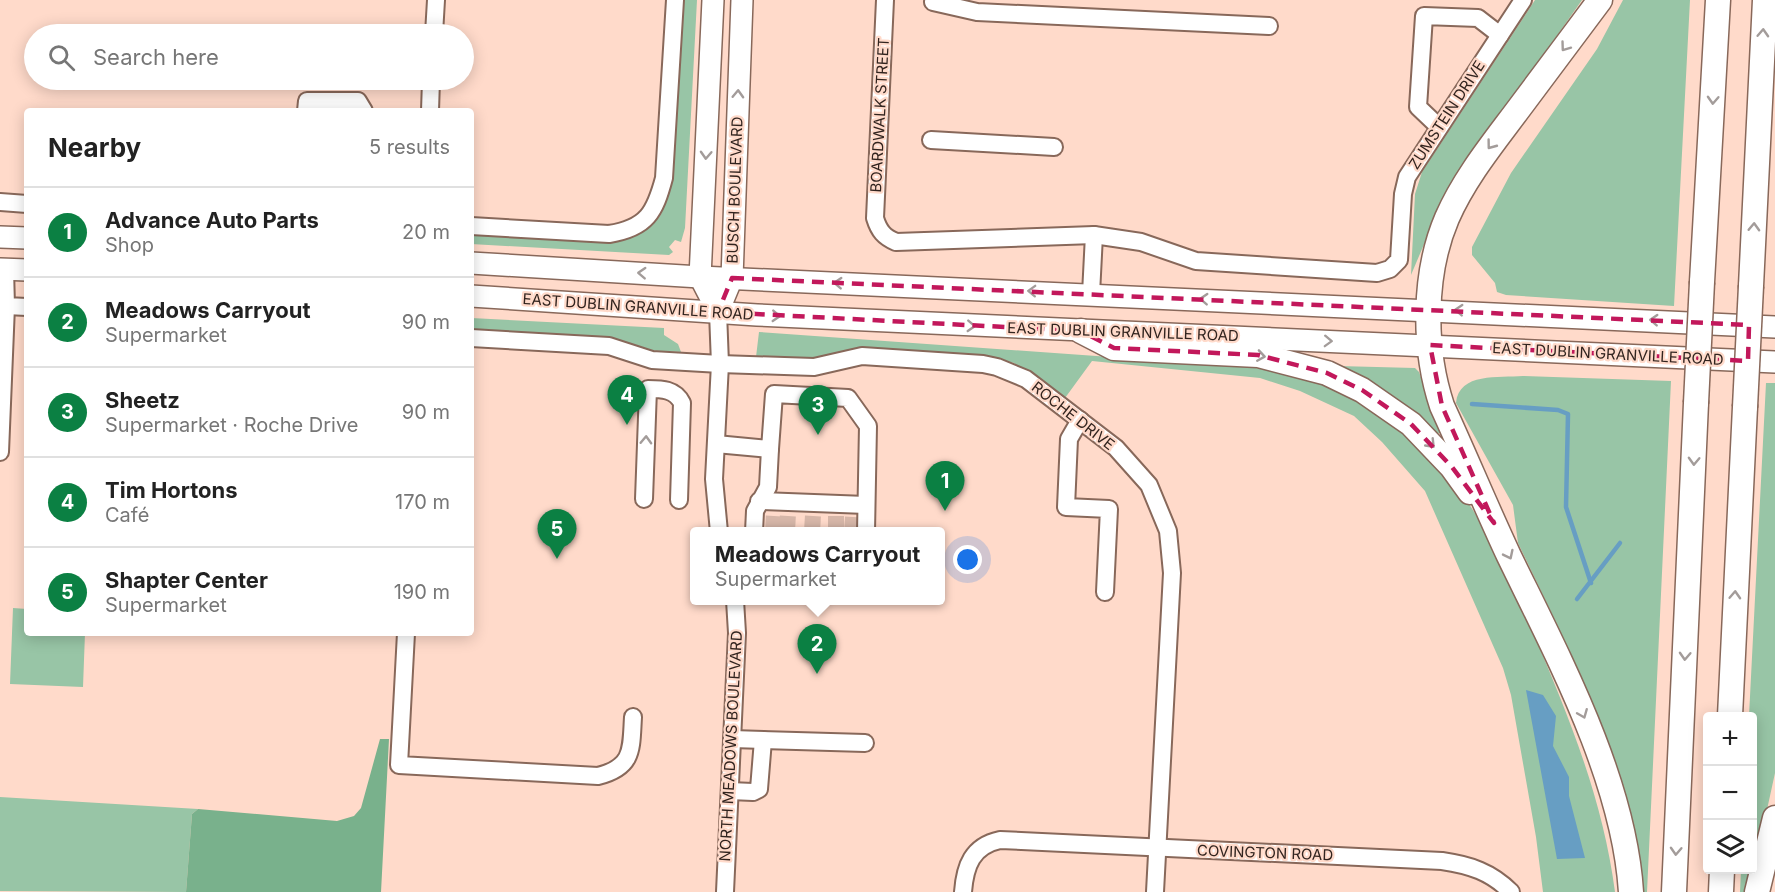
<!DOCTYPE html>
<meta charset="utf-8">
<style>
:root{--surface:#fff;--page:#f6f6f6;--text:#222;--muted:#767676;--line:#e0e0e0;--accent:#0b8043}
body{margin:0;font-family:Inter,sans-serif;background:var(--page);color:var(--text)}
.controls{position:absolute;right:18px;bottom:18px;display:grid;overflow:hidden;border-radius:6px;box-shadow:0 3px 15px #0003}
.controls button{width:54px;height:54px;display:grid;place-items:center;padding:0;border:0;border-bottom:2px solid var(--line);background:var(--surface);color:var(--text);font:30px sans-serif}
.you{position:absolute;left:968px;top:560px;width:21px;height:21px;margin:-15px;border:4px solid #fff;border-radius:50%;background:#1a73e8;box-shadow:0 0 0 9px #1a73e833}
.badge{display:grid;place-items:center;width:39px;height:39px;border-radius:50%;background:var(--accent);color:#fff;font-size:20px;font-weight:700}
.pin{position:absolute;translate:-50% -50px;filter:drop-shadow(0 2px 3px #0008)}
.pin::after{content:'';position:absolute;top:32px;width:21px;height:18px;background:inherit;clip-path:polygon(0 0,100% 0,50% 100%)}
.popup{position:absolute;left:690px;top:527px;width:255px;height:78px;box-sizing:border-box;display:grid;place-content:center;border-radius:6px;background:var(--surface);filter:drop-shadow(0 2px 4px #0005);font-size:20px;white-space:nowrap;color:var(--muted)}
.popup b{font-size:22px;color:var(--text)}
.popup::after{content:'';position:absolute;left:50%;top:100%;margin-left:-12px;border:12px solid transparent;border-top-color:var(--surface)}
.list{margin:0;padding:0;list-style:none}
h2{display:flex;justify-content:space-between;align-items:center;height:78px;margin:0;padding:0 24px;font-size:26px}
h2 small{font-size:20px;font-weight:400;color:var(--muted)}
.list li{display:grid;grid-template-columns:39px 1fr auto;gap:18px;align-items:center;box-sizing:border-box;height:90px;padding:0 24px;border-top:2px solid var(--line)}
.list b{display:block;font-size:22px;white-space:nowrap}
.list p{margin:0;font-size:20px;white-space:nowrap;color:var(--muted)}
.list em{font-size:20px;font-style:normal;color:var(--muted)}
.icon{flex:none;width:33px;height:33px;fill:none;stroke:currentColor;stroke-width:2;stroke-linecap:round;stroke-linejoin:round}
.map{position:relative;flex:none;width:1775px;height:892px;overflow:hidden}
.search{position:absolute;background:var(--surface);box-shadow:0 3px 15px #0003;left:24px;top:24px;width:450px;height:66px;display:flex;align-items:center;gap:15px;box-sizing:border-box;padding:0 21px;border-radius:33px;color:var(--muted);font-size:22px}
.panel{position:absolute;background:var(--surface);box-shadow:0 3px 15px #0003;left:24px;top:108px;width:450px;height:528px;border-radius:6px}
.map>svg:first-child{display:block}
.green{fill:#98c5a6}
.forest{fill:#79b18c}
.water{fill:#679ec3}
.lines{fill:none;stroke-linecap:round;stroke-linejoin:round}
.stream{stroke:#679ec3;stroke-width:4.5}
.minor-tunnel{stroke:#d6b6a8;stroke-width:16;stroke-dasharray:16 8;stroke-linecap:butt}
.minor-casing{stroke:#88685a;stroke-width:20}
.major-casing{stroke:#88685a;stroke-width:24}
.highway-casing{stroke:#88685a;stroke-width:27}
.minor{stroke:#fff;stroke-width:16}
.major{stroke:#fff;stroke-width:21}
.highway{stroke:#fff;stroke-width:24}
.highway-bridge-casing{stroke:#88685a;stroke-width:27;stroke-linecap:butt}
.highway-bridge{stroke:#fff;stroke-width:24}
.oneway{stroke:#a39c9a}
.marked{fill:none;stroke:#c2185b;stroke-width:4.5;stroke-dasharray:12 8;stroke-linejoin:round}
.labels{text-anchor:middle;stroke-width:4.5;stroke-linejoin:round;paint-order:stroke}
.street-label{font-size:15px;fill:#32241f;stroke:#ffdaca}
</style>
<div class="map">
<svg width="1775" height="892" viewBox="0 0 1775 892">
<rect width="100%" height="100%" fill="#ffdaca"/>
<g class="green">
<path d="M680 0H697L685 228 681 242 675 240 669 247 673 252 669 255 471 244V233L622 240C638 236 650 229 660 216 679 188 678 42 680 0Z"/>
<path d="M1535 0H1582L1444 197 1411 275 1415 194 1422 172Z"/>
<path d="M1623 0H1690L1674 306 1506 295 1497 292 1495 283 1472 255V247L1511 173 1597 49Z"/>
<path d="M471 318 664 328V335L678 344 681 352 641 350 608 338 471 330Z"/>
<path d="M759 332 1250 367C1302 376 1350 390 1393 423 1417 442 1442 465 1460 491 1490 532 1511 581 1531 628 1568 714 1603 799 1615 892H1543L1536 837 1511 695 1503 668 1425 491 1382 442 1354 416 1300 391 1260 378 1092 361 1065 398 1014 363 996 358 815 360 756 357Z"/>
<path d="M1338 366 1415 368 1419 372 1441 432 1437 434Z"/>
<path d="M1523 376 1671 381 1647 892H1640L1590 705 1561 633 1518 543 1513 505 1456 403C1459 372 1499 378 1523 376Z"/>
<path d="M1766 383H1775V773L1749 892H1740L1741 870H1752V716H1749Z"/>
<path d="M13 608 27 609V633H85L83 687 10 684Z"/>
<path d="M0 797 198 809 192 814 186 892 0 891Z"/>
</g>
<path class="forest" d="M380 739H389L381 892H186L192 814 198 809 337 821 354 816 361 808Z"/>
<path class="water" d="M1526 690 1543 695 1556 716 1553 746 1569 777V796L1585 858 1557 859Z"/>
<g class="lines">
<g class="stream">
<path d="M1472 404 1558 410 1568 414 1566 507 1591 583"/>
<path d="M1577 599 1620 543"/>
</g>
<g class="minor-tunnel">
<path d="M773 532 774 513"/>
<path d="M787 532 788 513"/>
<path d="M812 532 813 515"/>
<path d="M836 532V516"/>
<path d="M852 532 853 517"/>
</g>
<defs>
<g id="minor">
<path d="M885 0 875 218C879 231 884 237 896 242L1094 235 1141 242 1196 261 1377 273 1390 269 1399 260 1403 194 1407 177 1523 0"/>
<path d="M933 2 977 12 1269 26"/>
<path d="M434 34 436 0"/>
<path d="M306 111 307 101H358L364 111"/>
<path d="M430 111 431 80"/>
<path d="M1439 127 1418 107 1424 16 1478 18 1500 35"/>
<path d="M931 140 1054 147"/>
<path d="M0 202 27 204"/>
<path d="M471 226 609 234C647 228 655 212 664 178L675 0"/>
<path d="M5 269 6 306 27 307"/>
<path d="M1091 294 1094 235"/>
<path d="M718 312 720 364 714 479 719 532"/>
<path d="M471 338 609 346 652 360 720 364 814 367 862 356 983 364 997 367 1026 379 1116 448 1149 485 1168 531 1172 573 1155 892"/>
<path d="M1080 420 1069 439 1066 507 1109 509 1105 592"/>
<path d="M716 444 770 449 774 394 848 398 868 426 866 532"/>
<path d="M0 452 6 306"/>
<path d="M644 499 648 389C662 389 675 389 682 403L679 500"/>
<path d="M759 501 866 505"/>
<path d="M754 532 755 511 768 487 770 449"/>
<path d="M406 633 399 765 598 776C634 767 631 749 633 717"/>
<path d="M732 739 865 743"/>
<path d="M730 791 753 792 759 789 763 740"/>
<path d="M725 892 737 633 735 600"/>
<path d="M963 892C965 866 972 846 1000 840L1442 861C1470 865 1491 872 1511 892"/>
</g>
<g id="major">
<path d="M713 0 700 277 718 312"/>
<path d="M0 237 27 238"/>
<path d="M471 263 700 277 1775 327"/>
<path d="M0 269 27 270"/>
<path d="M471 296 757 315 1775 362"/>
<path d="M718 312 732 278 742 0"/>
</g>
<g id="highway">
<path d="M1600 0C1573 36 1547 71 1520 107 1494 142 1465 177 1447 218 1423 274 1423 349 1442 406 1465 456 1486 507 1509 556 1558 657 1624 779 1631 892"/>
<path d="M1702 282 1718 0"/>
<path d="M1751 286 1765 0"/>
<path d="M1081 331 1114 348 1258 355 1327 373 1362 390 1411 424 1452 467 1470 492"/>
<path d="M1730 716 1745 407"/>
<path d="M1674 892 1696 403"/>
<path d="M1721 892 1722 870"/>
<path d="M1757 892 1775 818"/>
</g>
</defs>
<use href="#minor" class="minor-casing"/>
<use href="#major" class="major-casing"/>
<use href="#highway" class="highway-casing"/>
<use href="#minor" class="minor"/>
<use href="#major" class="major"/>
<use href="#highway" class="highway"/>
<defs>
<g id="highway-bridge">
<path d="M1696 403 1702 282"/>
<path d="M1745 407 1751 286"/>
</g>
</defs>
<use href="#highway-bridge" class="highway-bridge-casing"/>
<use href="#highway-bridge" class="highway-bridge"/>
</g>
<defs><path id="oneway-chevron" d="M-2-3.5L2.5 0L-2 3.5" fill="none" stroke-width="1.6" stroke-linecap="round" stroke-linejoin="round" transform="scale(1.5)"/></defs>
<g class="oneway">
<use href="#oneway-chevron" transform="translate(1763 33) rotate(-87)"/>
<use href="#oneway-chevron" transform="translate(1565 47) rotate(126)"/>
<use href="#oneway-chevron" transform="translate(738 94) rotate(-88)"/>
<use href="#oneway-chevron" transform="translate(1713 100) rotate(93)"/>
<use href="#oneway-chevron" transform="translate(1491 145) rotate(127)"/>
<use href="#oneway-chevron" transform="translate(706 155) rotate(93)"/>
<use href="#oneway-chevron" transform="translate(1754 227) rotate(-88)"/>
<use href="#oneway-chevron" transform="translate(642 273) rotate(-177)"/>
<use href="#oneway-chevron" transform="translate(838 283) rotate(-177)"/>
<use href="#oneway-chevron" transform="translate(1032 291) rotate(-178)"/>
<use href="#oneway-chevron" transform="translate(1204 299) rotate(-177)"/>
<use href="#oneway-chevron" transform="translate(1459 310) rotate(-177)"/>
<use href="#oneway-chevron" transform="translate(776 316) rotate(3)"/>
<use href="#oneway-chevron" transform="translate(1654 320) rotate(-177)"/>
<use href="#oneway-chevron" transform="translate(971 326) rotate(3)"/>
<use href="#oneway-chevron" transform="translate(1328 341) rotate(2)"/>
<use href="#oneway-chevron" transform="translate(1261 356) rotate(9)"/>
<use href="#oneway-chevron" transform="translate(646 440) rotate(-88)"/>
<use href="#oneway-chevron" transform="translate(1431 444) rotate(46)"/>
<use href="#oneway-chevron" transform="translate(1694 461) rotate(92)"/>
<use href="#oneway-chevron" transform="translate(1509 555) rotate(64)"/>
<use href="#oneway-chevron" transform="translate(1735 595) rotate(-87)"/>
<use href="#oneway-chevron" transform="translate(1685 656) rotate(93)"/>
<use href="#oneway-chevron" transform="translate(1583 714) rotate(68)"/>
<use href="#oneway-chevron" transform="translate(1676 851) rotate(93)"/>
</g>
<path class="marked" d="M732 278 1749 325 1748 361 1430 345 1442 406 1494 523 1452 467 1411 424 1362 390 1327 373 1258 355 1114 348 1081 331 718 312Z"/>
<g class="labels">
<g class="street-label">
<text transform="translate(880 115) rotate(-87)" y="5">BOARDWALK STREET</text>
<text transform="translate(1447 115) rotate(-57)" y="5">ZUMSTEIN DRIVE</text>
<text transform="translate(735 190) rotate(-88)" y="5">BUSCH BOULEVARD</text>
<text transform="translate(638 307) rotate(4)" y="5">EAST DUBLIN GRANVILLE ROAD</text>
<text transform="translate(1123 332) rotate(2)" y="5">EAST DUBLIN GRANVILLE ROAD</text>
<text transform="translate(1608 354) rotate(3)" y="5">EAST DUBLIN GRANVILLE ROAD</text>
<text transform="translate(1073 416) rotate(38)" y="5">ROCHE DRIVE</text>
<text transform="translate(731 746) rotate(-87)" y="5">NORTH MEADOWS BOULEVARD</text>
<text transform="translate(1265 853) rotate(2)" y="5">COVINGTON ROAD</text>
</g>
</g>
</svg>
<div class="controls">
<button>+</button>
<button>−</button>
<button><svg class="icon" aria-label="layers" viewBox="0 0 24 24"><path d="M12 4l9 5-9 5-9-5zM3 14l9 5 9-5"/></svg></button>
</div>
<div class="you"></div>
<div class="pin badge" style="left:945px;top:511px">1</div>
<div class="pin badge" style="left:817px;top:674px">2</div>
<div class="popup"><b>Meadows Carryout</b>Supermarket</div>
<div class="pin badge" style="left:818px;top:435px">3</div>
<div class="pin badge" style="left:627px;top:425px">4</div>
<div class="pin badge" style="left:557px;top:559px">5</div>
<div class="search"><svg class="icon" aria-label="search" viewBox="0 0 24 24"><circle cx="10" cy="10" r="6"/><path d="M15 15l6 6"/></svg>Search here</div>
<section class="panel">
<h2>Nearby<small>5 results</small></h2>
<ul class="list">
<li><span class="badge">1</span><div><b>Advance Auto Parts</b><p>Shop</p></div><em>20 m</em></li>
<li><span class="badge">2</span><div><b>Meadows Carryout</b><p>Supermarket</p></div><em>90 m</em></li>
<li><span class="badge">3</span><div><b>Sheetz</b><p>Supermarket · Roche Drive</p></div><em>90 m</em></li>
<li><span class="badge">4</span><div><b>Tim Hortons</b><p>Café</p></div><em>170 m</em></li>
<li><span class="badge">5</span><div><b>Shapter Center</b><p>Supermarket</p></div><em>190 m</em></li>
</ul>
</section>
</div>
